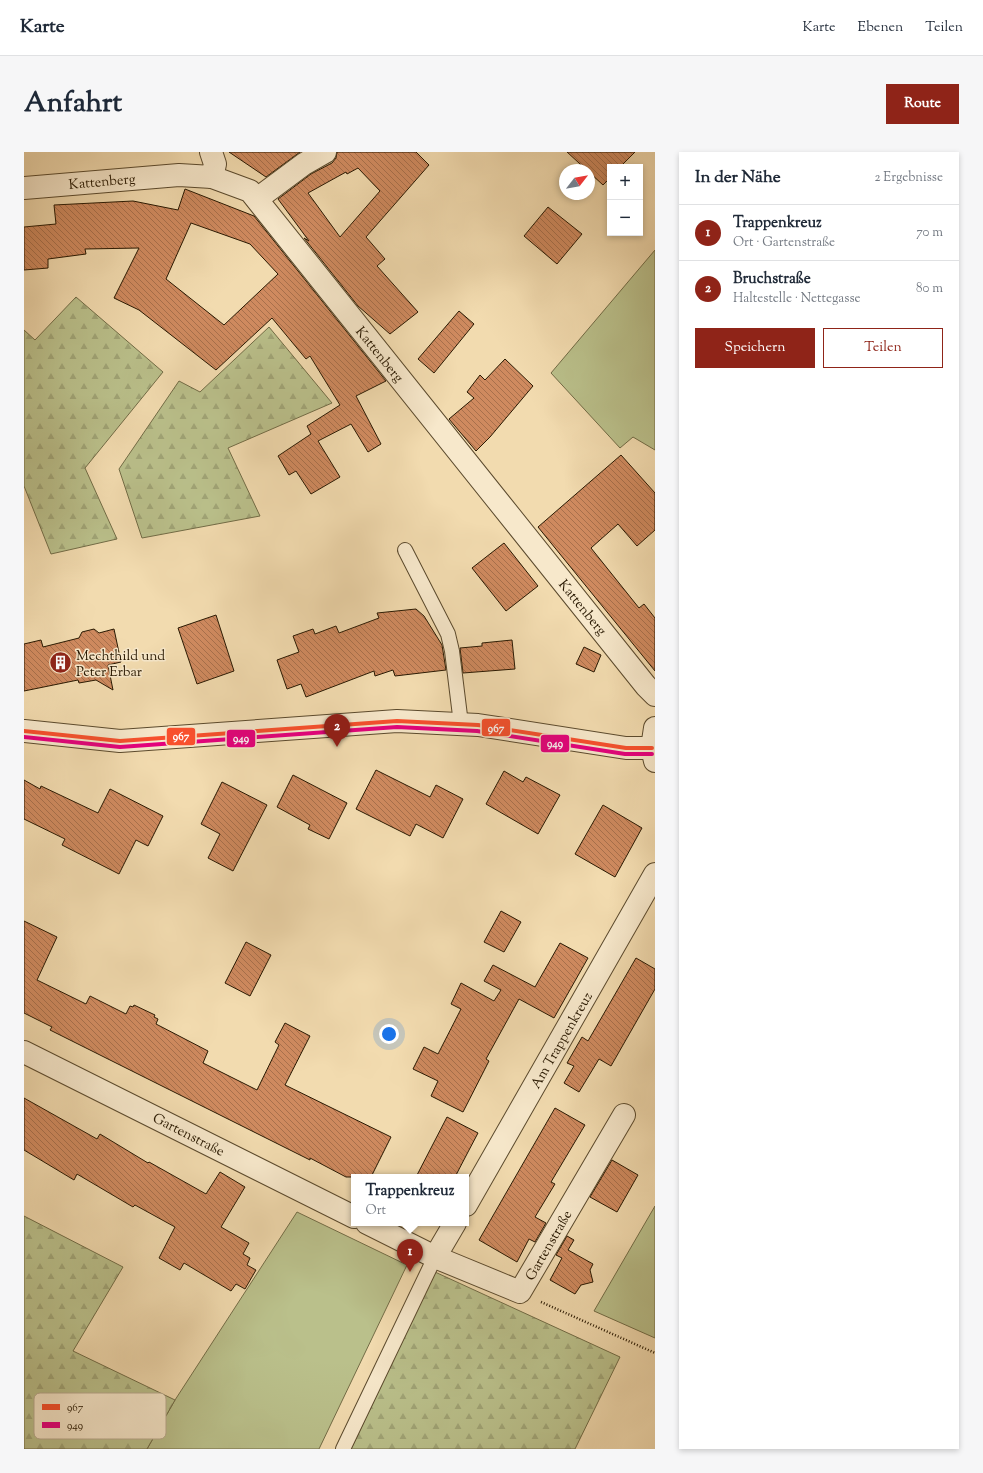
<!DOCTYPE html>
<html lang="de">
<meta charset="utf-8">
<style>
:root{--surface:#fff;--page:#f6f6f7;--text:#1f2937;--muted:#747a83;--line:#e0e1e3;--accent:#8f2418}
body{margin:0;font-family:"Sorts Mill Goudy",serif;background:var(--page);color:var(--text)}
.controls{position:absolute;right:12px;top:12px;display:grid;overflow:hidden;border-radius:0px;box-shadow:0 2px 6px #0003}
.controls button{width:36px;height:36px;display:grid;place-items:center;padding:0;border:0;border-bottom:1px solid var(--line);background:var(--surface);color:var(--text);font:20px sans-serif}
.compass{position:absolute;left:535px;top:12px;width:36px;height:36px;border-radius:50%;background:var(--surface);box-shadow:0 2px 6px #0003;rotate:59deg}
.you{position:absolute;left:365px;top:882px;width:14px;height:14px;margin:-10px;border:3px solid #fff;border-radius:50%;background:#1a73e8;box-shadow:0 0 0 6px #1a73e833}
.badge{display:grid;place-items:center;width:26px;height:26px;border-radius:50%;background:var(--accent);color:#fff;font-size:13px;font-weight:700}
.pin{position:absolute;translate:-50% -33px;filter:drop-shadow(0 1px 2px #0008)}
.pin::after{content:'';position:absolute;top:21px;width:14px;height:12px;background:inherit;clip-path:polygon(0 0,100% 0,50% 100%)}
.popup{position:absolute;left:327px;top:1022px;width:118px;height:52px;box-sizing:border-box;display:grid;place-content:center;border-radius:0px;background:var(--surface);filter:drop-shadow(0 1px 3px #0005);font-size:13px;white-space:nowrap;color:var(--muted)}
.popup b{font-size:15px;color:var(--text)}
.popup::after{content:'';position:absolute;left:50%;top:100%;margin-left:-8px;border:8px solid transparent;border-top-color:var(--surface)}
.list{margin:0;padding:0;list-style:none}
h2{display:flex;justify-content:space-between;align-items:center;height:52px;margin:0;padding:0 16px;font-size:17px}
h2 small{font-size:13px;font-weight:400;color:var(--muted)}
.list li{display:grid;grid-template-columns:26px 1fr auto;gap:12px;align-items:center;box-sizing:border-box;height:56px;padding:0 16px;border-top:1px solid var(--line)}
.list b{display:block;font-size:15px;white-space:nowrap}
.list p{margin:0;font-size:13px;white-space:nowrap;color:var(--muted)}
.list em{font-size:13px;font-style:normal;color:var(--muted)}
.actions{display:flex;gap:8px;padding:12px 16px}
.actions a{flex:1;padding:9px 0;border:1px solid var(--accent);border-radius:0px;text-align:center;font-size:14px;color:var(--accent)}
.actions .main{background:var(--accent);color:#fff}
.map{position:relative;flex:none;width:631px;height:1297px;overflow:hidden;border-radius:0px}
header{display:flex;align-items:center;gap:24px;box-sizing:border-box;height:56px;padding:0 20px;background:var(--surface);border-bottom:1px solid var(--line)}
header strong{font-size:19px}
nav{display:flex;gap:22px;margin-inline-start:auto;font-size:14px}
.intro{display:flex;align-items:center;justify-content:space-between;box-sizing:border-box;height:96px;padding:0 24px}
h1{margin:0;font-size:28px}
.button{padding:10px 18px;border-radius:0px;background:var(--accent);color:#fff;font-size:14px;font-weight:700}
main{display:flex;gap:24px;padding:0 24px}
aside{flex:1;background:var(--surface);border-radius:0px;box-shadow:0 2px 6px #0003}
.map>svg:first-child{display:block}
.grass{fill:#bac08b;stroke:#726c46}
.forest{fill:url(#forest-firs);stroke:#726c46}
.building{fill:url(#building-back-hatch);stroke:#291902;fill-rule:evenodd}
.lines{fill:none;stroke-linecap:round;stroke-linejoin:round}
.service-casing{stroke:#5b4a2d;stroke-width:16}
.minor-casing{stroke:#5b4a2d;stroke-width:24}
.tertiary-casing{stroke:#5b4a2d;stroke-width:24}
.path{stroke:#291902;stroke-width:2.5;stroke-dasharray:1 2;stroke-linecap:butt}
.service{stroke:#f7e8cb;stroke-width:14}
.minor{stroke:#f7e8cb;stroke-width:22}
.tertiary{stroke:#f7e8cb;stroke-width:22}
.bus-1-casing{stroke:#f7e8cb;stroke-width:7}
.bus-2-casing{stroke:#f7e8cb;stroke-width:7}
.bus-1{stroke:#f8502d;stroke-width:4}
.bus-2{stroke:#e5007d;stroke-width:4}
.labels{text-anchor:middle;stroke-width:3;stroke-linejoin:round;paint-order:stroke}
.street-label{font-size:14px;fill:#291902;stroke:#f7e8cb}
.poi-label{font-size:14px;fill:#291902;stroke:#f7e8cb;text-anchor:start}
.key{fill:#f7e8cb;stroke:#b9aa8f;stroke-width:1}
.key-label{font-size:11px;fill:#291902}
.line-badge{stroke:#f7e8cb;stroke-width:1.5}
.badge-label{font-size:11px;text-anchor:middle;font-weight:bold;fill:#fff}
</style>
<header>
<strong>Karte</strong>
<nav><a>Karte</a><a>Ebenen</a><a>Teilen</a></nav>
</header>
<div class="intro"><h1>Anfahrt</h1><a class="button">Route</a></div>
<main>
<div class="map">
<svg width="631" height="1297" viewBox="0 0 631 1297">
<defs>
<pattern id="forest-firs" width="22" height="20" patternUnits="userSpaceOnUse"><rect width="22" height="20" fill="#bac08b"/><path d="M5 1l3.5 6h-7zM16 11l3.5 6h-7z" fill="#a0a476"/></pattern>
<pattern id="building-back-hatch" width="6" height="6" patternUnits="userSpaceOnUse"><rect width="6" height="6" fill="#cf8a5f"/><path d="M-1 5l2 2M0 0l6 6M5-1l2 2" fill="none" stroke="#a8704c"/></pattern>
</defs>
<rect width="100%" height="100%" fill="#f2dbaf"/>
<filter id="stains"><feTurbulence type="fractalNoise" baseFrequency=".005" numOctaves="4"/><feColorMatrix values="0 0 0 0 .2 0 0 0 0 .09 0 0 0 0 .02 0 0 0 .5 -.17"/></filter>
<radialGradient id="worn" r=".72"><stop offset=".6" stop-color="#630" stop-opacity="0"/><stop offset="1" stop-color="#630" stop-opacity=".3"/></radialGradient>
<g class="grass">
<path d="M631 98V298L609 285 596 296 527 221Z"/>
<path d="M631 1054V1186L570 1159Z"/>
<path d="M273 1060 383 1113 295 1297H123L151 1248Z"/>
</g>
<g class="forest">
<path d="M52 145 139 220 61 316 93 387 27 402 0 334V178L11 188Z"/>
<path d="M245 175 308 251 204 296 236 364 118 386 95 317 155 229 176 240Z"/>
<path d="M0 1064 99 1115 49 1199 151 1248 123 1297H0Z"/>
<path d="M411 1120 596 1205 551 1297H327Z"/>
</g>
<g class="building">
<path d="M205 0H276L242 25Z"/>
<path d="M313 0H392L405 13 342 85 361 107 353 114 394 160 366 182 334 154 280 86 285 89 254 47 287 22 308 11 312 6ZM334 16 356 39 316 85 284 41 322 20 323 22Z"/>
<path d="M543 0H611L596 15H586V26L579 33Z"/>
<path d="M161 37 230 64 362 229 332 244 357 292 344 300 327 272 294 289 316 325 287 342 272 319 265 323 254 304 287 282 283 274 316 253 286 204 282 207 248 166 192 218 115 158 90 146 115 96 61 97 62 102 24 107V116L0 118V75L32 72 30 53 109 49 154 58ZM167 71 226 92 254 122 200 173 142 127Z"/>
<path d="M524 55 558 82 533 112 500 84Z"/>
<path d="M435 159 450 172 410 221 394 207Z"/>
<path d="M481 207 509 234 466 285 452 299 425 267 450 246 443 240 456 223 461 228Z"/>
<path d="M597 303 631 341V378L613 394 594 372 567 396 615 456 620 452 631 466V519L514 375Z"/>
<path d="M480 391 514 434 482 459 448 416Z"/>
<path d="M392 457 400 464 418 493 422 518 371 524 369 518 351 524 350 519 282 545 277 532 263 537 253 508 275 500 269 484 289 477 291 482 312 474 315 481 355 466 353 461Z"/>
<path d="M192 463 210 519 173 532 154 476Z"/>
<path d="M70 477 75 481 90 477 97 510 84 513 89 538 72 528 55 531 54 528 0 539V492L17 488 19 495 55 486 58 480Z"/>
<path d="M488 488 491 517 439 521 436 496 458 494V491Z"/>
<path d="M560 495 577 503 570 520 552 512Z"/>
<path d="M352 618 406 645 412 633 439 647 419 686 392 672 386 684 332 657Z"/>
<path d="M480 619 499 630 502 625 536 643 514 682 462 652Z"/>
<path d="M269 623 323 651 305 687 284 677 286 673 253 655Z"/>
<path d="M0 628 16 637 17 634 74 661 86 637 139 664 124 694 112 688 95 722 38 693 41 687 0 667Z"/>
<path d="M198 630 243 653 209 719 184 706 196 682 177 672Z"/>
<path d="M579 653 618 676 591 725 551 702Z"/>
<path d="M477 759 497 770 480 800 460 790Z"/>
<path d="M0 769 33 785 13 828 62 852 66 844 102 862 106 854 109 855 110 853 131 863 130 865 134 867 132 872 184 899 179 911 233 938 255 893 251 890 261 871 286 884 261 933 367 985 347 1025H322L286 1006V1008L26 878 28 875 0 861Z"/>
<path d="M222 790 247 803 226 844 201 831Z"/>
<path d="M536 791 564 806 530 866 495 847 462 907 465 909 439 960 407 944 414 929 389 917 400 895 414 902 437 857 427 852 437 831 470 849 477 838 460 829 469 813 511 835Z"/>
<path d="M612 806 631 817V837L587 914 575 907 555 940 540 931 550 914 543 911 558 885 564 889Z"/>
<path d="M0 946 73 987 76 982 124 1011 125 1010 182 1042 196 1020 221 1035 197 1075 225 1091 219 1102 226 1106 223 1113 232 1118 221 1137 212 1132 207 1139 160 1111 156 1118 135 1106 151 1075 111 1053 109 1055 53 1022 50 1028 0 998Z"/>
<path d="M531 956 561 973 527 1030 531 1032 511 1065 522 1071 511 1090 505 1087 493 1110 455 1088Z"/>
<path d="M423 965 454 981 444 1000 431 1025H392Z"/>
<path d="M588 1008 614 1023 593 1060 566 1045Z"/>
<path d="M543 1084 550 1088 544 1098 569 1112 566 1118 569 1130 557 1133 551 1142 526 1128 538 1106 532 1103Z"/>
</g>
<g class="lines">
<defs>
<g id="service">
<path d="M381 398 424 482 428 499 437 572"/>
<path d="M319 1297 411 1105"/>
</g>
<g id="minor">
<path d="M187 0 191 12 188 25"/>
<path d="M0 36 155 23 188 25 226 39 622 534 631 543"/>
<path d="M233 47 280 12 301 0"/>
<path d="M0 900 330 1065"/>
<path d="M442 1053 631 722"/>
<path d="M343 1071 411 1105 496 1140 600 963"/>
<path d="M411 1105 431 1071"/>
</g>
<g id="tertiary">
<path d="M631 576 628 596 631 609"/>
<path d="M0 579 96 589 373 569 454 573 602 596H628"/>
</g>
</defs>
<use href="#service" class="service-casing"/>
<use href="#minor" class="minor-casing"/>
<use href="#tertiary" class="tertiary-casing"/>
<path class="path" d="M517 1150 631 1201"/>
<use href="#service" class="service"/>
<use href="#minor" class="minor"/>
<use href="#tertiary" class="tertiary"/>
<defs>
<path id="bus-1" d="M0 579 96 589 373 569 454 573 602 596H628"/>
<path id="bus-2" d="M0 585 96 595 373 575 453 579 601 602H628"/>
</defs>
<use href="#bus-1" class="bus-1-casing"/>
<use href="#bus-2" class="bus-2-casing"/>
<use href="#bus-1" class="bus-1"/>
<use href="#bus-2" class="bus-2"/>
</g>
<defs>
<symbol id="building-disc" viewBox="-11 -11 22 22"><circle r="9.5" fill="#8f2418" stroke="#f7e8cb"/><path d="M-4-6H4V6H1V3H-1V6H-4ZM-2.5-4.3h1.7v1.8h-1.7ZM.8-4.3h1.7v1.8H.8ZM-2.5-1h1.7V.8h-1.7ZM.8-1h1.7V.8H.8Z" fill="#fff"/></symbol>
</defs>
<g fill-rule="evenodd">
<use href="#building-disc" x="24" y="498" width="25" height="25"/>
</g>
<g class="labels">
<g class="street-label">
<text transform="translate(78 29) rotate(-5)" y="5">Kattenberg</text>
<text transform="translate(356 202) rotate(51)" y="5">Kattenberg</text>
<text transform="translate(559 455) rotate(51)" y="5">Kattenberg</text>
<text transform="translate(537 888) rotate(-60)" y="5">Am Trappenkreuz</text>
<text transform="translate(165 982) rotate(27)" y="5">Gartenstraße</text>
<text transform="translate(524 1093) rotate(-60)" y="5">Gartenstraße</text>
</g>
<g class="poi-label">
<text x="52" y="508">Mechthild und<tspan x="52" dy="16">Peter Erbar</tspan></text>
</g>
</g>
<rect x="10" y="1241" width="132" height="46" rx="6" class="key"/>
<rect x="18" y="1252" width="18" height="6" fill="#f8502d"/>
<rect x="18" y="1270" width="18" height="6" fill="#e5007d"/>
<g class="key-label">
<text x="43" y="1259">967</text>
<text x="43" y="1277">949</text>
</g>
<g class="line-badge">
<rect x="457" y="566" width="30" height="19" rx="4" fill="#f8502d"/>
<rect x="142" y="575" width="30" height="19" rx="4" fill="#f8502d"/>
<rect x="202" y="577" width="30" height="19" rx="4" fill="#e5007d"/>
<rect x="516" y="582" width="30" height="19" rx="4" fill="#e5007d"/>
</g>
<g class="badge-label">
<text x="472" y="580">967</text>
<text x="157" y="588">967</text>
<text x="217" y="590">949</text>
<text x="531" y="595">949</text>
</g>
<rect width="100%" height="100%" filter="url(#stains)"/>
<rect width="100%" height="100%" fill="url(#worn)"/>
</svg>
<div class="controls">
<button>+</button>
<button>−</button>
</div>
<svg class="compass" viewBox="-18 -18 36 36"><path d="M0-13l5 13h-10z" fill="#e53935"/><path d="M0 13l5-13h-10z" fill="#747a83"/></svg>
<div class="you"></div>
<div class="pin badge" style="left:386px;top:1120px">1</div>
<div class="popup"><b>Trappenkreuz</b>Ort</div>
<div class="pin badge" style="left:313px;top:595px">2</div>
</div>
<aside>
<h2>In der Nähe<small>2 Ergebnisse</small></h2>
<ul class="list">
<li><span class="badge">1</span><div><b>Trappenkreuz</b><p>Ort · Gartenstraße</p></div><em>70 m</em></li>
<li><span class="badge">2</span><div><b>Bruchstraße</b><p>Haltestelle · Nettegasse</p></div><em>80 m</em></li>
</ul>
<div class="actions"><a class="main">Speichern</a><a>Teilen</a></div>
</aside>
</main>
